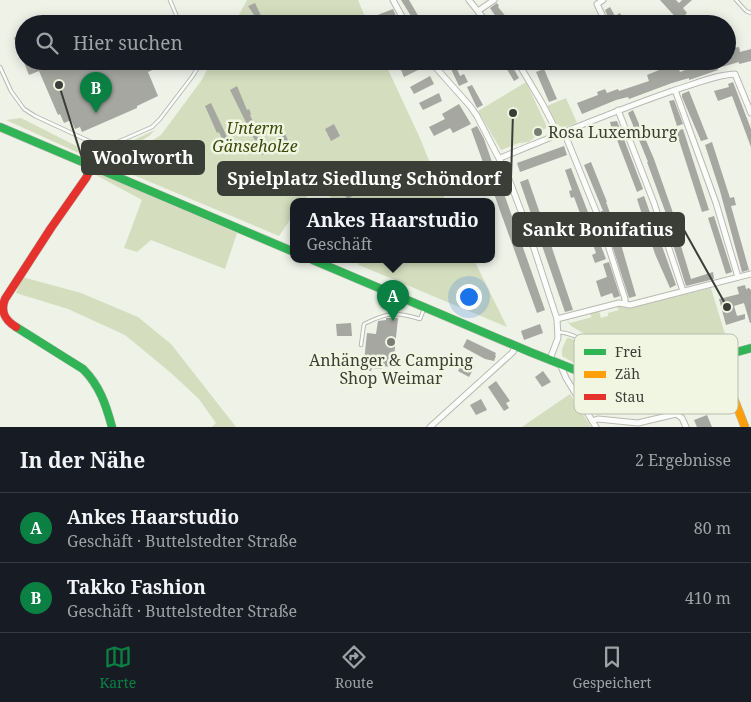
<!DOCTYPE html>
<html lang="de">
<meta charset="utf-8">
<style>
:root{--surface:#171b24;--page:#20242c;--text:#f1f3f6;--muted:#9ea1a6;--line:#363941;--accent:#0b8043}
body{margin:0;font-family:"Noto Serif",serif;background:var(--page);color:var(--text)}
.you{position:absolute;left:468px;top:296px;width:18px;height:18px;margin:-12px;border:4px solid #fff;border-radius:50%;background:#1a73e8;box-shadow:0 0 0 8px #1a73e833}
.badge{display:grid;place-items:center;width:32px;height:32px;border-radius:50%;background:var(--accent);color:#fff;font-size:16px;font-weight:700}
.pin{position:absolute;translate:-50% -41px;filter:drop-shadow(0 1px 2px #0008)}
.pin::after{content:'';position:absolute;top:26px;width:18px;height:15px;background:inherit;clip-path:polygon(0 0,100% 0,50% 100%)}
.popup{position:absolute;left:290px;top:198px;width:205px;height:65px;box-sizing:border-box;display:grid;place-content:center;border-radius:10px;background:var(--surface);filter:drop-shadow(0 1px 4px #0005);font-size:16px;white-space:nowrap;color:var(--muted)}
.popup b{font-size:19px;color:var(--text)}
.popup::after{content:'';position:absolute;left:50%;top:100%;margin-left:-10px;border:10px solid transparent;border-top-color:var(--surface)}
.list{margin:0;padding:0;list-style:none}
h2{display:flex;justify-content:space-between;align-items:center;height:65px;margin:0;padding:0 20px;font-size:21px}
h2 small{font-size:16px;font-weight:400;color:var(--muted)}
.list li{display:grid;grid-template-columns:32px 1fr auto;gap:15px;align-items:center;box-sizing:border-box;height:70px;padding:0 20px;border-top:1px solid var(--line)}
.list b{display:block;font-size:19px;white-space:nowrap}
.list p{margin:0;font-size:16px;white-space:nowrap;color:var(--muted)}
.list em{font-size:16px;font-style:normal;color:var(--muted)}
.icon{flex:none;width:28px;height:28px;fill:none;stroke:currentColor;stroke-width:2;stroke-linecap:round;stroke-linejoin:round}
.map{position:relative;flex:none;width:751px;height:427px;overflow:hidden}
.search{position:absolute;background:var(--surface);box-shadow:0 2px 12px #0003;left:15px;right:15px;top:15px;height:55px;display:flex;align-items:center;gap:12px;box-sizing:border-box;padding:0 18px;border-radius:28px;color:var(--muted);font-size:19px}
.sheet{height:205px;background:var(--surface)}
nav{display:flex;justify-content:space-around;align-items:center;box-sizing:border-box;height:70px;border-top:1px solid var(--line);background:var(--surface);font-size:14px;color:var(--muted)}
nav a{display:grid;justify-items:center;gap:2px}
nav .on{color:var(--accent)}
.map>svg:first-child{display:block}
.green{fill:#d4ddbe}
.building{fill:#a5a7a0}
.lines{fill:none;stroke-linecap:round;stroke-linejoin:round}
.lane-casing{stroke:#b8bab2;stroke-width:4.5}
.street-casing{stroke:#b8bab2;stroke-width:7}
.fast-casing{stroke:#b8bab2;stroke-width:9}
.slow-casing{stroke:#b8bab2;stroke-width:9}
.jam-casing{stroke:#b8bab2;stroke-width:9}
.lane{stroke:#fcfdfb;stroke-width:2.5}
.street{stroke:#fcfdfb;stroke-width:5}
.fast{stroke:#30b455;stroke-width:8}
.slow{stroke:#ff9f0a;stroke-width:8}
.jam{stroke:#e5322d;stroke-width:8}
.poi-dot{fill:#7a7d74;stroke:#f0f6e2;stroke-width:2}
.labels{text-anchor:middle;stroke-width:5;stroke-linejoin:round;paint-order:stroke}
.park-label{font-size:16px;font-style:italic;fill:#3c480a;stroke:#f0f6e2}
.poi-label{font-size:16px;fill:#3b3e36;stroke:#f0f6e2;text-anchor:start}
.key{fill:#f0f6e2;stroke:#babfae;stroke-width:1}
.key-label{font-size:14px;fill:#3b3e36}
.leader{fill:none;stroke:#3b3e36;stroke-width:2}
.callout-dot{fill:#3b3e36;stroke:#f0f6e2;stroke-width:2}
.callout{fill:#3b3e36;stroke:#3b3e36;stroke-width:2}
.callout-label{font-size:18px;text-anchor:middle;font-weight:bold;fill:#fff}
</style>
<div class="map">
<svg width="751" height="427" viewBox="0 0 751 427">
<rect width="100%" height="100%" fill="#eef2e7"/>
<g class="green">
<path d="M247 0H358L368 24H234Z"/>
<path d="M212 61H384L419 136 446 202H333L320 179 303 202H294V214L279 236 112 166 161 135 201 81Z"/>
<path d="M526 82 547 127 529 142 519 143 501 150 478 111Z"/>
<path d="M566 98 577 123 563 128 557 124 547 106Z"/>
<path d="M21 118 98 157 155 130 149 136 103 164 6 120Z"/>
<path d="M97 173 237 233 225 269 151 240 137 252 124 248 142 200 94 174Z"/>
<path d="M357 260H474L507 327 359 265Z"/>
<path d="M22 277 81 293 138 317 171 344 236 427H212L216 423 199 399 170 372 125 335 68 309 16 293Z"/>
<path d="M711 288 724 331 732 348C696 359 639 382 603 369L599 363 601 354 606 353 605 346H595L585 334 571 326 566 319 570 323 592 317 589 313 599 311 601 318 608 316V313L619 310 616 306 630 308Z"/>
<path d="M567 338C579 339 590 353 583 364H576L562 356V349Z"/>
<path d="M570 394 591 427H522Z"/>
</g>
<g class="building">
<path d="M401 0H409L423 24H416Z"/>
<path d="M660 0H676L679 3 682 0H692L683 8 687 13 679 21Z"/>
<path d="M255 3 264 22 260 24 248 6Z"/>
<path d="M497 3 499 6 498 7 512 24H501L490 8Z"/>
<path d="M610 7 615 16 620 13 624 20 617 24H611L605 10Z"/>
<path d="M393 9 396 16 378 24 375 16Z"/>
<path d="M53 19H69L82 21V24H53Z"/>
<path d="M24 33V61H161L163 65 148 72 158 96 137 106V108L82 132 80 127 75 129 71 120 64 123 60 114 58 115 39 71 29 75 14 38Z"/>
<path d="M739 47 740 52 751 49V61L739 64V62L718 68V70L695 78 689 80V78L672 83 629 99 628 97 616 100 582 114 577 103 598 95 597 92 605 89 607 93 618 89 619 91 649 81 647 75 664 68 677 65 680 72 709 61H727V49Z"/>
<path d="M418 61H421L424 67 404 77 401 70Z"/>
<path d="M502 61H509L519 78 514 81Z"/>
<path d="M456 67 460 76 464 74 468 82 459 86 451 69Z"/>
<path d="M544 69 557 99 549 102 536 72Z"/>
<path d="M430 76 434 84 414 94 410 87Z"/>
<path d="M733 82 751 129V147L732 96 718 101 714 91 729 87 728 84Z"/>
<path d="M472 85 483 105 477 108 467 87Z"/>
<path d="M237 86 247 110 249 109 251 114 250 115 267 152 262 155 230 90Z"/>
<path d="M689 91 708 139 701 141 682 97V94Z"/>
<path d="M439 93 442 101 423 110 419 103Z"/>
<path d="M674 100 683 124 677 126 669 101Z"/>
<path d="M211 103 229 141 224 143 219 132 217 133 205 106Z"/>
<path d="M459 104 471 124 453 133 450 128 434 136 429 127 445 119 442 114Z"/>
<path d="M633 110 654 159 678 227 672 230 647 162H648L628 113Z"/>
<path d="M617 121 643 189 637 192 614 132 613 133 610 122Z"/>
<path d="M280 123 293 151 287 154 273 126Z"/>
<path d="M334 124 340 136 331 141 325 129Z"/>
<path d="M477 126 484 139 498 179 490 182V180L470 187 466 175 485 168 471 129Z"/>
<path d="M683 129 709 210 702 212 676 131Z"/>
<path d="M712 142 730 198 734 197 736 205 731 206 749 270 742 272 720 191 705 145Z"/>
<path d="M564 146 567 155 520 172 517 163Z"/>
<path d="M591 162 607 202H606L620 241 636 296 629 298 601 211H603L584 165Z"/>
<path d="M571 168 606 259 595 263 592 255 596 253 592 242 587 244 584 236 588 235 574 197 571 198 569 191 572 190 565 170Z"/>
<path d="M344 179 353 196 347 199 338 181Z"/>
<path d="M528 179 551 245 573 310 565 312 520 182Z"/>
<path d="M502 188 545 310 537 313 493 191Z"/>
<path d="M644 196 676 285 670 288 655 254 637 199Z"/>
<path d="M714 216 732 272 726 274 708 218Z"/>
<path d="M677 233 691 279 713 272 714 279 686 286 670 235Z"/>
<path d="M609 262 620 296 614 298 612 293 601 297 596 281 607 277 603 264Z"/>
<path d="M745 285 746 289 749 288 751 290V323H750L744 303 734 306 737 316 745 314V319L726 325 719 299 739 294 737 287Z"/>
<path d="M386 318H398L393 367 382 366V369L372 368 371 371H363L367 333 376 334 378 321 386 320Z"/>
<path d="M351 323 352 336H337L336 324Z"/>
<path d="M540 324 543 333 524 340 521 331Z"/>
<path d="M467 339 496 353 495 355 496 356 494 361 485 359 463 347Z"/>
<path d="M463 360 475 366 469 377 458 371Z"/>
<path d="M543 371 551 382 542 387 535 377Z"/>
<path d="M717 376 728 404 719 407 714 394 697 401 693 393 683 397 685 401 664 408 639 413H615V405H640L658 402 678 395 676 389 683 387 682 385 689 382 690 385 698 381 699 383Z"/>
<path d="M496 381 510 401 506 403 509 408 504 411 488 387Z"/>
<path d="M481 399 487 410 476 415 470 405Z"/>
<path d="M707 415 712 427H697L694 420Z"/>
</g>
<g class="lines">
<defs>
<g id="lane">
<path d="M170 0 180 24"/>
<path d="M736 0 746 11 751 13"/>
<path d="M0 67 11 91 24 109 35 116 104 148 152 127 160 119 192 77 197 69V61"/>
<path d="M559 332C582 335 593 346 587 370"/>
<path d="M361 345 364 324C386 313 396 311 420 319L424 309"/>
</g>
<g id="street">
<path d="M393 0 406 24"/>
<path d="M469 0 488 24"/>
<path d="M478 11 494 0"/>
<path d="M600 24 605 21 597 4 603 0"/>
<path d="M430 61 470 106 477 116 507 174 527 227 557 319 558 338 550 359"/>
<path d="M517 61 542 103 558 134"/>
<path d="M522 67 533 61"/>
<path d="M675 90 716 203 738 277"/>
<path d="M618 110 654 203 683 291"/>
<path d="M564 132 602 226 625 299V303"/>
<path d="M500 158C557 135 614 111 672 91 693 85 714 75 735 74L751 113"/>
<path d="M557 319 619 303 630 305 751 274"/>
<path d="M560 364 566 378 596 427"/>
<path d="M592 421 598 419 638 423 676 414 682 418 686 427"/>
<path d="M430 427 513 352 515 346"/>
</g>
<g id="fast">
<path d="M0 127 294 252"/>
<path d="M313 260 530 352 578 371 605 378 621 380 646 377 751 348"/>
<path d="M16 327 83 369C100 386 106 405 112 427"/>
</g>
<path id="slow" d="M718 358 745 427"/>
<path id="jam" d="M16 327C5 320 0 312 5 299L51 228 86 178 92 166"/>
</defs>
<use href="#lane" class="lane-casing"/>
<use href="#street" class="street-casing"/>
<use href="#fast" class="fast-casing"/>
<use href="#slow" class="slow-casing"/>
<use href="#jam" class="jam-casing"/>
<use href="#lane" class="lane"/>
<use href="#street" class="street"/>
<use href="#fast" class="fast"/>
<use href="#slow" class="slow"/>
<use href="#jam" class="jam"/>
</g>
<g class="poi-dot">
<circle cx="538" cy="132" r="5"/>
<circle cx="391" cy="342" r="5"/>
</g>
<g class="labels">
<g class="park-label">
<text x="255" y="134">Unterm<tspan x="255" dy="18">Gänseholze</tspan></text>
</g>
<g class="poi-label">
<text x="548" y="138">Rosa Luxemburg</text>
<text x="391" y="366" text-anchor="middle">Anhänger &amp; Camping<tspan x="391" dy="18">Shop Weimar</tspan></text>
</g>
</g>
<rect x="574" y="334" width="164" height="80" rx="8" class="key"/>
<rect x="584" y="349" width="22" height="6" fill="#30b455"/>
<rect x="584" y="371" width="22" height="7" fill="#ff9f0a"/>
<rect x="584" y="394" width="22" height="6" fill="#e5322d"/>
<g class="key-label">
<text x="615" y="357">Frei</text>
<text x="615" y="379">Zäh</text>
<text x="615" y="402">Stau</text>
</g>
<path class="leader" d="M59 85L82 158M513 113L511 178M727 307L684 230"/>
<g class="callout-dot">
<circle cx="59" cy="85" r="5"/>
<circle cx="513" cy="113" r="5"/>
<circle cx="727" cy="307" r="5"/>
</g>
<g class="callout">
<rect x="82" y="141" width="122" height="33" rx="5"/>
<rect x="218" y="162" width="293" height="33" rx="5"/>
<rect x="513" y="213" width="171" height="33" rx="5"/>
</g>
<g class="callout-label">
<text x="143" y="164">Woolworth</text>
<text x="364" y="185">Spielplatz Siedlung Schöndorf</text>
<text x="598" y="236">Sankt Bonifatius</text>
</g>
</svg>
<div class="you"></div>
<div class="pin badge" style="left:393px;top:321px">A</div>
<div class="popup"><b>Ankes Haarstudio</b>Geschäft</div>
<div class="pin badge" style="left:96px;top:113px">B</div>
<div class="search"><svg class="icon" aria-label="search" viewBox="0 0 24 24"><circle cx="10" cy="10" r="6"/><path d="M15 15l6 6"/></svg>Hier suchen</div>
</div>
<section class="sheet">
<h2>In der Nähe<small>2 Ergebnisse</small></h2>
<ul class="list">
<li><span class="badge">A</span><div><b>Ankes Haarstudio</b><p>Geschäft · Buttelstedter Straße</p></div><em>80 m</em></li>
<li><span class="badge">B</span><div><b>Takko Fashion</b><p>Geschäft · Buttelstedter Straße</p></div><em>410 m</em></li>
</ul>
</section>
<nav>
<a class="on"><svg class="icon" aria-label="map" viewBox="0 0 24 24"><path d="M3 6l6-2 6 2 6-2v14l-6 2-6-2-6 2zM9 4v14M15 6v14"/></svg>Karte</a>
<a><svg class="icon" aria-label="directions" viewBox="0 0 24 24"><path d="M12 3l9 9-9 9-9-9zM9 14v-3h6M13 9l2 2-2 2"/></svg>Route</a>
<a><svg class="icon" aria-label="saved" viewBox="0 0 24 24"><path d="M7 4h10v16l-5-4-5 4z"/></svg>Gespeichert</a>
</nav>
